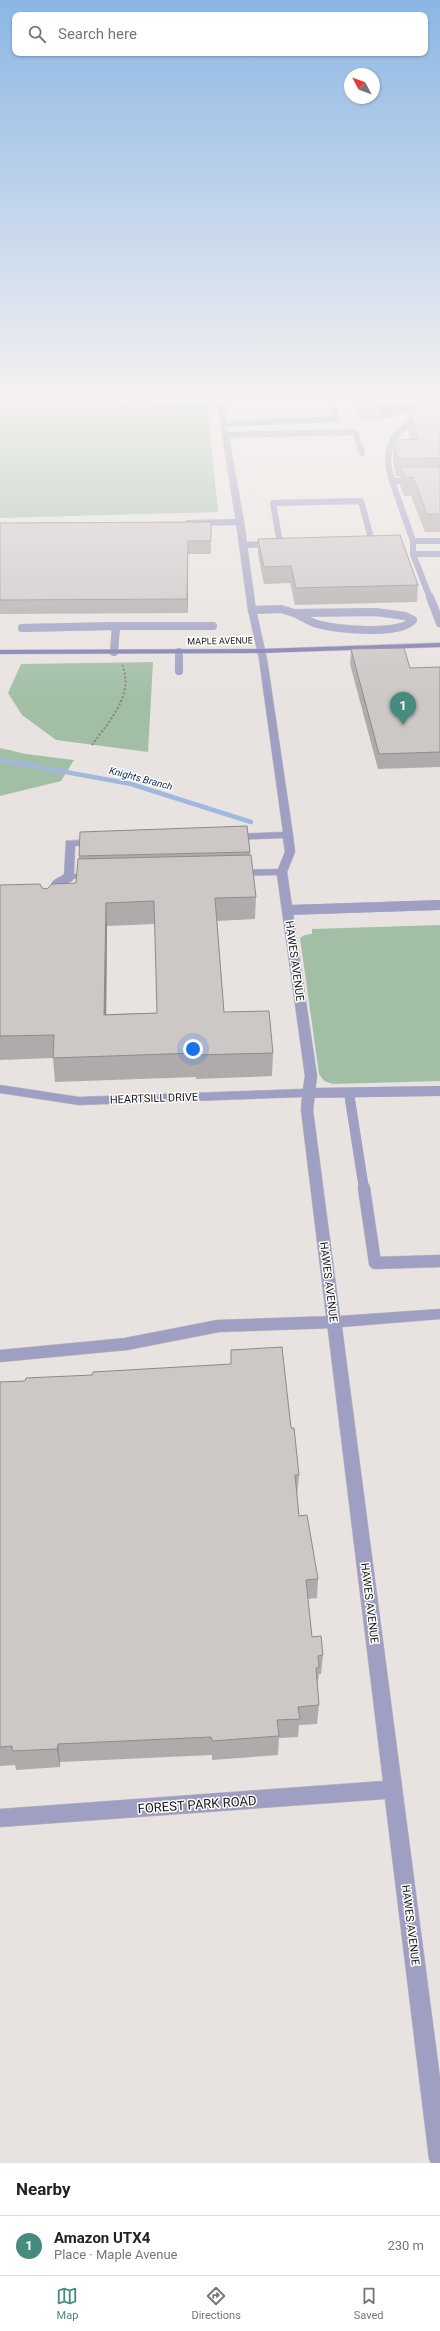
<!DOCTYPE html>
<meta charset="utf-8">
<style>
:root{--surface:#fff;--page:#f2f2f2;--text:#222;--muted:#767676;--line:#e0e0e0;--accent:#468b80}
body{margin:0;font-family:Roboto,sans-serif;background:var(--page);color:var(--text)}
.compass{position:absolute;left:344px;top:68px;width:36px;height:36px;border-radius:50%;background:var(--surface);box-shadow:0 1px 3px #0004;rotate:311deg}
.you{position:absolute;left:193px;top:1049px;width:14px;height:14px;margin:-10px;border:3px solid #fff;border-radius:50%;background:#1a73e8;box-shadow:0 0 0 6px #1a73e833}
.badge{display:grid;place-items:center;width:26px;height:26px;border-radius:50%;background:var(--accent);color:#fff;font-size:13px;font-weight:700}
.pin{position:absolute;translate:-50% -33px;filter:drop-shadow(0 1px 2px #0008)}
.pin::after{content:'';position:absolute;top:21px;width:14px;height:12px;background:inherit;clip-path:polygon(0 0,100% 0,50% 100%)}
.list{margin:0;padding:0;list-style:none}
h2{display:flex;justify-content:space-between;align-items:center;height:52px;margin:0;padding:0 16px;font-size:17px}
h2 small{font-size:13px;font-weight:400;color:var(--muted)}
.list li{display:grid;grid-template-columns:26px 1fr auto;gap:12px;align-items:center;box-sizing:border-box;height:60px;padding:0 16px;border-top:1px solid var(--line)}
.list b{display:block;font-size:15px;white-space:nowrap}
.list p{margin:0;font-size:13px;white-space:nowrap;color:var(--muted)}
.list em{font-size:13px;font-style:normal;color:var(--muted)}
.icon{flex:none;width:22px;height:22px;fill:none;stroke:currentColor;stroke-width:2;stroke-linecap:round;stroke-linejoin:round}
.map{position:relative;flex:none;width:440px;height:2163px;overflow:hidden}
.search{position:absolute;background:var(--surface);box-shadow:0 1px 3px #0004;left:12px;right:12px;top:12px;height:44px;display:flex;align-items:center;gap:10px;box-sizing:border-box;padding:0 14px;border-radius:8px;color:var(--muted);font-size:15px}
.sheet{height:112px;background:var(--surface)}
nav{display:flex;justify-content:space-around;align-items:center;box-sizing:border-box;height:56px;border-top:1px solid var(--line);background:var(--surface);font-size:11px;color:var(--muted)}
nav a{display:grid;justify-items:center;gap:2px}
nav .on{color:var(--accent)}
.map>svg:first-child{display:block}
.green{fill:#a2bfa6}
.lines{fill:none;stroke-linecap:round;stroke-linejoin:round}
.stream{stroke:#a0b8dd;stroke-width:4.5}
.lane-far3-casing{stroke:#c3bebb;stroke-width:6}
.lane-far2-casing{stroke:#c3bebb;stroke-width:8}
.lane-far1-casing{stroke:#c3bebb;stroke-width:10}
.lane-casing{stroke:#c3bebb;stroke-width:13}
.street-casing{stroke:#c3bebb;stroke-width:1}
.secondary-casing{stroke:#c3bebb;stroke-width:1}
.path{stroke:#888482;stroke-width:2;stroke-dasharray:2 2;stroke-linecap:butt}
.lane-far3{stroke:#9f9fc4;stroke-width:6}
.lane-far2{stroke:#9f9fc4;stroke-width:8}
.lane-far1{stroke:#9f9fc4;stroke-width:10}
.lane{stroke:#9f9fc4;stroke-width:12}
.street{fill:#9f9fc4;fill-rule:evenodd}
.secondary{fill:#7e7db2;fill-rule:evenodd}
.tram{stroke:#444140;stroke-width:1}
.rail-casing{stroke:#444140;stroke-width:2.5}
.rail{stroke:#fff;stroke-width:1.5;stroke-dasharray:5;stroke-linecap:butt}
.wall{fill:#b0abaa;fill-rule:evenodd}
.shaded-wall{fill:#908b8b}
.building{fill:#cdc7c6;stroke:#908b8b;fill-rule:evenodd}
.labels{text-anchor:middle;stroke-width:3;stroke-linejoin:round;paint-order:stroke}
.far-street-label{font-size:9px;fill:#181615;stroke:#fff}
.far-water-label{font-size:10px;font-style:italic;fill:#0e2c59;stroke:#fff}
.street-label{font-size:11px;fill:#181615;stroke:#fff}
.near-street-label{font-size:13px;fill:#181615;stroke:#fff}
</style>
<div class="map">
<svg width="440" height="2163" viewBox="0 0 440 2163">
<rect width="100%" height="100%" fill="#e8e3e0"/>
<g class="green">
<path d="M207 402 218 512 0 518V406Z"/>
<path d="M153 662 148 752 56 740 22 715 8 693 21 664Z"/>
<path d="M0 748 26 754 74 760 61 781 0 796Z"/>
<path d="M440 925V1081L333 1084 324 1081 319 1074 300 938 305 935 312 934V929Z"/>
</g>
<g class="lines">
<path class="stream" d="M0 760 131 784 251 822"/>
<defs>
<g id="lane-far3">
<path d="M223 424 337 419 331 402"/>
<path d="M226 435 355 432 362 453"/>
<path d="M440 480 392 481 413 541H440"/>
<path d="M392 481C378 436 403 425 440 409"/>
<path d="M188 523 240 522"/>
<path d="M413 541V554L430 598"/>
<path d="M280 544 273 503 361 501 372 542 365 543"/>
<path d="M243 545 271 544"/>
<path d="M413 554H440"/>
</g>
<g id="lane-far2">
<path d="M430 597 440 623"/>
<path d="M252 610 281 609 294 613"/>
<path d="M376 612 405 616 413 620C400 636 336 629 317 624 309 622 302 616 294 613Z"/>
<path d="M22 628 116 626"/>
<path d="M114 652 116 626H213"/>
<path d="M179 652V671"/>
</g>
<g id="lane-far1">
<path d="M51 893 57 884 69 877"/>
<path d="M288 910 440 905"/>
<path d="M309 1093 440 1091"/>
<path d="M349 1093 364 1189"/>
</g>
<g id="lane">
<path d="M364 1188 375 1263 440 1261"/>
<path d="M0 1356 126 1344 218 1326 334 1322"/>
</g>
<g id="street">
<path d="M211 396H217L221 406 224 403V396H230V404L224 409 244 522 256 610 267 659 293 835 295 852 287 872 317 1076 313 1110 340 1316 440 1309V1319L342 1327 440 2078V2163H431L429 2159 385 1799 0 1827V1809L383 1781 301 1110 302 1097 79 1105 0 1093V1085L79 1097 303 1089 305 1076 277 875 237 876 232 873 237 870 278 869 285 852 283 838 232 840 227 837 232 834 283 832 259 659 248 610 236 522 218 409 213 404Z"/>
<path d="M96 839 100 840V844L75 846 74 874H97V878L65 879 64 877 66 841Z"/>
</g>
<path id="secondary" d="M440 643V647L260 653 0 654V650L260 649Z"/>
</defs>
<use href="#lane-far3" class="lane-far3-casing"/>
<use href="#lane-far2" class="lane-far2-casing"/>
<use href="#lane-far1" class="lane-far1-casing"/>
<use href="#lane" class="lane-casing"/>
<use href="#street" class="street-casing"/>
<use href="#secondary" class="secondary-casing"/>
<path class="path" d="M92 745C109 721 135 695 122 664"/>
<use href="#lane-far3" class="lane-far3"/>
<use href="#lane-far2" class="lane-far2"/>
<use href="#lane-far1" class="lane-far1"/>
<use href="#lane" class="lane"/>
<use href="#street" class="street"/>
<use href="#secondary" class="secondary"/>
<path class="tram" d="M0 397 69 396"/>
<defs>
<path id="rail" d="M0 403 342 396"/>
</defs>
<use href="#rail" class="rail-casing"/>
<use href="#rail" class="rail"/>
</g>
<g class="wall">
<path d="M355 396H430L429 403 440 398V532H425L411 496H404L400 485V476H396L393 461 394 444H396V440H411L408 431 409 413 423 406 379 420H361L355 401Z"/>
<path d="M211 522V554H188V613L0 614V523Z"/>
<path d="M258 539 418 585 417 602 295 605 290 583 264 584 258 555Z"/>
<path d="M351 649 410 668 440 667V767L378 769 350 664Z"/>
<path d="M250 852 256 897 255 919 217 921 224 1012 273 1053 272 1076 196 1079V1077L55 1082 53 1058 0 1060V885L42 888 47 889 76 883 79 856ZM155 924 157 1013 106 1014 107 926Z"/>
<path d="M231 1350 291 1428 299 1475 297 1495 299 1516 318 1579 317 1598 308 1599 312 1637 323 1655 321 1674H319L317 1686 319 1705 317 1724 299 1725 298 1737 279 1738 278 1755 212 1760V1755L60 1762V1767L16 1770 15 1765 0 1766V1382L25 1381 92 1375 231 1364Z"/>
</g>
<g class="shaded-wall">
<path d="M411 396H430L429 404 379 420 380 405Z"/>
<path d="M188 541V613L187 599Z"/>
<path d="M106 903 107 926 106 1038 104 1015Z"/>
<path d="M58 1744 60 1762V1767L57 1749Z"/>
</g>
<g class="building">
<path d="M359 396H411L380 405H362Z"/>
<path d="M440 398V458L398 459 394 444 398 443 396 440 419 439 409 413Z"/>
<path d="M401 467H440V514H427L413 477 405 478Z"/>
<path d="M211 522V541H188L187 599 0 600V523Z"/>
<path d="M400 535 418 585 296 588 291 566 264 567 258 539Z"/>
<path d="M404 648 410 668 440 667V752L379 754 351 649Z"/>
<path d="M247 826 250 852 79 856 80 832Z"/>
<path d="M251 855 256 897 215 898 224 1012 269 1011 273 1053 196 1055 195 1053 53 1058 54 1035 0 1036V885L40 884 42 888 47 889 52 884 76 883 78 859ZM154 901 157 1013 104 1015 106 903Z"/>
<path d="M282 1347 291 1428H294L299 1475H295L299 1516 307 1515 318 1579 306 1580 312 1637 321 1636 323 1655 318 1656 319 1667 316 1668 319 1705 298 1707 300 1719 277 1720 279 1736 212 1741 211 1737 58 1744 57 1749 12 1751V1746L0 1747V1382L25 1381 26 1378 92 1375 93 1372 231 1364V1350Z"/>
</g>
<linearGradient id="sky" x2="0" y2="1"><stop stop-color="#8bb6e4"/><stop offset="0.57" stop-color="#f5f2f1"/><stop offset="1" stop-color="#f5f2f1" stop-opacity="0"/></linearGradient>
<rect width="440" height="699" fill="url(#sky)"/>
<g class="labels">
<g class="far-street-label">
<text transform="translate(220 641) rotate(-1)" y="3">MAPLE AVENUE</text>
</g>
<g class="far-water-label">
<text transform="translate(141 778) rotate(15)" y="4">Knights Branch</text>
</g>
<g class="street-label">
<text transform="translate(295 961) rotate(82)" y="4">HAWES AVENUE</text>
<text transform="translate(154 1098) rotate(-2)" y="4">HEARTSILL DRIVE</text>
<text transform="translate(329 1282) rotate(83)" y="4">HAWES AVENUE</text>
<text transform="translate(370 1603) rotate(83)" y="4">HAWES AVENUE</text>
<text transform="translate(411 1925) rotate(83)" y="4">HAWES AVENUE</text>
</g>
<g class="near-street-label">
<text transform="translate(197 1804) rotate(-4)" y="5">FOREST PARK ROAD</text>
</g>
</g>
</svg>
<svg class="compass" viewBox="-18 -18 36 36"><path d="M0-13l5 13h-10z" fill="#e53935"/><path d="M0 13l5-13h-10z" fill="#767676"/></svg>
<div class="you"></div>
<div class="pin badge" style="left:403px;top:725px">1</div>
<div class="search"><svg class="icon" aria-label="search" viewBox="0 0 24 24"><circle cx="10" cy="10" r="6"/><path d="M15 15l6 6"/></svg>Search here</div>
</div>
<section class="sheet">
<h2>Nearby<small></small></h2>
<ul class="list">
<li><span class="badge">1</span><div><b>Amazon UTX4</b><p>Place · Maple Avenue</p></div><em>230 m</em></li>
</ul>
</section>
<nav>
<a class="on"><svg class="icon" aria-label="map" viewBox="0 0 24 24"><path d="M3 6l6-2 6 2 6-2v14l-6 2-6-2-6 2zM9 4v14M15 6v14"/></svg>Map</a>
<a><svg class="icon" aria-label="directions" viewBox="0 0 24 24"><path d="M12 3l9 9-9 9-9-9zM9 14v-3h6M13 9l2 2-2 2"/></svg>Directions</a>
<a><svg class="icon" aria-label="saved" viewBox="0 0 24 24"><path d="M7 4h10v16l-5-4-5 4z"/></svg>Saved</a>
</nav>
